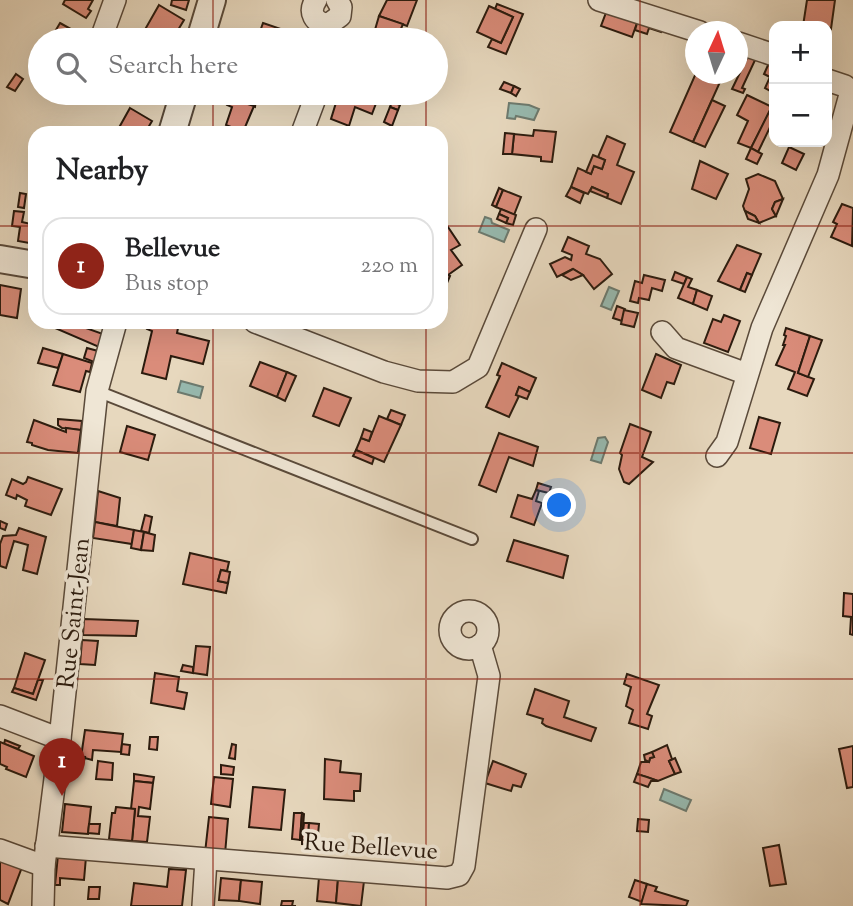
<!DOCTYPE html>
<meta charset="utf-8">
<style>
:root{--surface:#fff;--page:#f2f2f2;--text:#202124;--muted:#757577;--line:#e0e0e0;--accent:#8f2418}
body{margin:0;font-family:"Sorts Mill Goudy",serif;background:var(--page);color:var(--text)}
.controls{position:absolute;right:21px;top:21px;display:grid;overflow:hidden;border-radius:14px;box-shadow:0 7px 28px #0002}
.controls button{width:63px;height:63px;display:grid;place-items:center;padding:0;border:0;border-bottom:2px solid var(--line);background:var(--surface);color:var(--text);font:35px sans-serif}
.compass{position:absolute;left:685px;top:21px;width:63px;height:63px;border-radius:50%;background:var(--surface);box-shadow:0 7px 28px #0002;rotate:4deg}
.you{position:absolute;left:560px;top:506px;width:24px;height:24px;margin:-18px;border:5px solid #fff;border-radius:50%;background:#1a73e8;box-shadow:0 0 0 10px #1a73e833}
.badge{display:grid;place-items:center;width:46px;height:46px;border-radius:50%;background:var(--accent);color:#fff;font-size:23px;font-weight:700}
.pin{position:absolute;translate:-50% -58px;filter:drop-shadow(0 2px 4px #0008)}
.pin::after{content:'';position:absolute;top:37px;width:24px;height:21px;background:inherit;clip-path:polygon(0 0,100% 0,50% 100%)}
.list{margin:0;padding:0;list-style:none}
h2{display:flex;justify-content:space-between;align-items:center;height:91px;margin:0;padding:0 28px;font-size:30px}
h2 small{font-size:23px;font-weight:400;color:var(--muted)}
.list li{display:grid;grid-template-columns:46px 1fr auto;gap:21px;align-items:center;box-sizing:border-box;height:98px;margin:0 14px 14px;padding:0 14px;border:2px solid var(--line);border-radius:21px}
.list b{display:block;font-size:26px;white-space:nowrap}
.list p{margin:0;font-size:23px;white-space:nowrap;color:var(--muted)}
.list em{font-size:23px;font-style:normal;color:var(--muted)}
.icon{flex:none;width:38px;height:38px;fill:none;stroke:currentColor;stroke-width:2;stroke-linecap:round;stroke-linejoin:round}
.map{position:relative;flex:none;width:853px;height:906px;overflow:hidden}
.search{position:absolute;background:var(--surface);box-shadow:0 7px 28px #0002;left:28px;top:28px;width:420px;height:77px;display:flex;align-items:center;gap:18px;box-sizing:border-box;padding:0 24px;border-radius:38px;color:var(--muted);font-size:26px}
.panel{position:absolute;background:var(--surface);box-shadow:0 7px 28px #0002;left:28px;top:126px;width:420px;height:203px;border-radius:21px}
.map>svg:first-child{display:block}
.water{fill:#97bab0;stroke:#6c7a6f;stroke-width:2}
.building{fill:#da8c7a;stroke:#2b1b0e;stroke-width:2}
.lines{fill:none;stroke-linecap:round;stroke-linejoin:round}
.service-casing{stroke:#5a4a3a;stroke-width:14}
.minor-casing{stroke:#5a4a3a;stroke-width:24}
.tertiary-casing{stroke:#5a4a3a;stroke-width:30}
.service{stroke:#efe6d5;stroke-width:10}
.minor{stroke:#efe6d5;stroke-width:21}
.tertiary{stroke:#efe6d5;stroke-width:26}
.grid{fill:none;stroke:#8f2418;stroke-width:2;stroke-opacity:0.55}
.labels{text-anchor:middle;stroke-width:7;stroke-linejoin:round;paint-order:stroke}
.street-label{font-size:24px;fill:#2b1b0e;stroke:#efe6d5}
</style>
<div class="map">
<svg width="853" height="906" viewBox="0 0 853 906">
<rect width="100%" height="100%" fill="#e7d8be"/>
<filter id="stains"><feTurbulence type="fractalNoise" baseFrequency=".00286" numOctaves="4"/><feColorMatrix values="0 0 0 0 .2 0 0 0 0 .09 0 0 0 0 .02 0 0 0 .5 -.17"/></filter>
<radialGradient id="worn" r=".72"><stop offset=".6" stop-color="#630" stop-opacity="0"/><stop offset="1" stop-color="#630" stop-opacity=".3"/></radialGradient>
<g class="water">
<path d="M509 103 529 105 539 109 534 120 516 116 515 119 507 118Z"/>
<path d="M485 217 491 219 492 223 509 230 504 242 479 232Z"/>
<path d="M609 287 619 291 611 310 601 306Z"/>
<path d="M181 381 203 387 200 398 178 392Z"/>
<path d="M605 437 608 442 601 463 591 460 598 438Z"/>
<path d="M664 789 691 800 686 811 660 800Z"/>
</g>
<g class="building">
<path d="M65 0H93L88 9 91 11 86 18 63 4Z"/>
<path d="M172 0H189L186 10 171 5Z"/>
<path d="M387 0H417L407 26 379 16Z"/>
<path d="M807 0H835L831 29 827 26H803Z"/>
<path d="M497 4 523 14 506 54 488 47 492 39 501 43 513 17 495 9Z"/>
<path d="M159 5 184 20 172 40H156L143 33Z"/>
<path d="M489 6 513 17 501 43 477 32Z"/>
<path d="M607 10 638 20 632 37 601 26Z"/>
<path d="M379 16 403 24 400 31 396 30 392 40H372Z"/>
<path d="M638 20 662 28 661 32 649 28 647 34 635 30Z"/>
<path d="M60 23 80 34 76 40H50Z"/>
<path d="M263 23 281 29 277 40H257Z"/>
<path d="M748 56 756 58 742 88 745 89 743 93 732 89Z"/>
<path d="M769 63 774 64V93L765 88 770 77 764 74Z"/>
<path d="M696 73 702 74 720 82 693 142 670 132Z"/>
<path d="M16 74 23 79 15 91 7 87Z"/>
<path d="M504 82 514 86 511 93 500 89Z"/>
<path d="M514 86 520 89 516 96 511 93Z"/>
<path d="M231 93H257L255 107 229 98Z"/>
<path d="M339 93H364L378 98 372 114 355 107 349 126 331 119Z"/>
<path d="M747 95 772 107 751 148 738 143 748 121 737 115Z"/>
<path d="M229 98 254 106 243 132 226 125 232 107 227 105Z"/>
<path d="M712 100 725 106 705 147 693 142Z"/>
<path d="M392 102 400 105 398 110 390 107Z"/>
<path d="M390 107 398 110 392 126 384 122Z"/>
<path d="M130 108 152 121 145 133H116Z"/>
<path d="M771 108 774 109V119L758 152 751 148Z"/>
<path d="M534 130 556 132 552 162 541 161V157L512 154 514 134 533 136Z"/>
<path d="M505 133 514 134 512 154H503Z"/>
<path d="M607 136 625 144 617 165 634 172 621 204 607 198 608 194 592 187 588 194 571 187 578 168 591 174 594 166 602 169 605 160 598 157Z"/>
<path d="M789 147 804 154 796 170 782 163Z"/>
<path d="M751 148 762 154 757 164 746 159Z"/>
<path d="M593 155 605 160 602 169 594 166 591 174 586 172Z"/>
<path d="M700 161 728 174 716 199 692 189Z"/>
<path d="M758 174 775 181 783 199 775 202 772 209 776 216 759 223 755 216 745 211 743 206 749 189 746 179Z"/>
<path d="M571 187 584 193 580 203 566 196Z"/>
<path d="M592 187 608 194 607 198 590 191Z"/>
<path d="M499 188 503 190 496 207 492 205Z"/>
<path d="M503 190 521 197 514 215 496 207Z"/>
<path d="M20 193 26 194 24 208 18 207Z"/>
<path d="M783 199 776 216 772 209 775 202Z"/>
<path d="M842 204 853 208 852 246 831 237 837 224 833 222Z"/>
<path d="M501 209 516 215 513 225 506 223 508 218 499 214Z"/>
<path d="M14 211 24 212 22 222 35 225V244L18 241 20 227 12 226Z"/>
<path d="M745 211 755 216 759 223 748 219Z"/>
<path d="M499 214 508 218 506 223 497 219Z"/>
<path d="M444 221 460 245 451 250 462 265 448 275 450 276 444 290 441 288V227Z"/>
<path d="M568 237 589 246 586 254 600 259 612 274 594 289 583 275 573 269 557 277 550 264 565 257 571 260 572 255 562 251Z"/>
<path d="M737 245 761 254 752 275 747 273 740 290 718 281Z"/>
<path d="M573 269 583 275 571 280 562 275Z"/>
<path d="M675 272 687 277 684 284 672 280Z"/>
<path d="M747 273 752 275 745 292 740 290Z"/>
<path d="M644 275 665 280 662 291 652 288 649 300 639 298 638 303 630 301 635 281 642 283Z"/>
<path d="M687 277 692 279 688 287 697 290 693 304 678 298Z"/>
<path d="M0 285 21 289 17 318 0 315Z"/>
<path d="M697 290 712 296 707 310 693 304Z"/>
<path d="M617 306 625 309 622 321 613 318Z"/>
<path d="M624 310 638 313 634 327 621 324Z"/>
<path d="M724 315 740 321 728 352 704 343 713 319 721 322Z"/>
<path d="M54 322H69L103 334 99 347 55 328 57 323Z"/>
<path d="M149 322 179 323 177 333 209 341 203 364 171 356 166 379 142 373 152 331 147 329Z"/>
<path d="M786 328 810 336 798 373 814 379 807 396 788 389 795 372 776 365 785 345H783L786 336 784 335Z"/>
<path d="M810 336 822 340 808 377 798 373Z"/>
<path d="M43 348 63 354 58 368 38 363Z"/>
<path d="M87 348 98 351 94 362 84 358Z"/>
<path d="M63 354 92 363 90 372 86 371 80 392 53 385Z"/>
<path d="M656 354 681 365 674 384 667 382 661 398 642 390Z"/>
<path d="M260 362 287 372 277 397 250 386Z"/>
<path d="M502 363 536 378 530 392 519 387 516 395 519 396 509 417 486 407 500 376 497 375Z"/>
<path d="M287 372 296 376 285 401 277 397Z"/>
<path d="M519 387 530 392 527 399 516 395Z"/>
<path d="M324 388 351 398 339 426 313 416Z"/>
<path d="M391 410 405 415 401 425 387 419Z"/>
<path d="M379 416 401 425 384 462 356 450 361 438 369 441Z"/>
<path d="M759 417 780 423 771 454 750 448Z"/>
<path d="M58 419 82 421 81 430 62 428 58 425Z"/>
<path d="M34 420 66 432V428L81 430 78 453 48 450 32 445V443L27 442Z"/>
<path d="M630 424 651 432 642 457 653 462 629 484 624 482 619 469 622 455 620 453Z"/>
<path d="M127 426 155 435 148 460 120 452Z"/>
<path d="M364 429 372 432 369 441 361 438Z"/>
<path d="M499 433 538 447 533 466 509 457 496 492 479 485Z"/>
<path d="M356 450 374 458 372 464 353 456Z"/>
<path d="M28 477 62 489 51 515 25 506 27 500 17 495 16 499 6 495 12 479 23 484 26 482Z"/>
<path d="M538 483 551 487 549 493 536 490Z"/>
<path d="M536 490 539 491 536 501 542 503 534 525 511 517 518 495 532 499Z"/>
<path d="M98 491 120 498 117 526 95 522Z"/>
<path d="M145 515 152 517 149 533 141 531Z"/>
<path d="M0 521 7 524 5 530 0 528Z"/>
<path d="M95 522 134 530 132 544 93 538Z"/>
<path d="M19 528 46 537 37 574 23 570 28 545 14 541 6 568 0 566V544L3 536 16 535Z"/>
<path d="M134 530 144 532 141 550 131 548Z"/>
<path d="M144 532 155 535 153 551 141 550Z"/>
<path d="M514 540 568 556 563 578 507 561Z"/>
<path d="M190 553 229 562 227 571 221 570 218 581 228 583 226 593 183 584Z"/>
<path d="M221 570 230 572 228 583 218 581Z"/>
<path d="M844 593 853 594V635L850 634 851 617 843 616Z"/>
<path d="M84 619 138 621 136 636 83 635Z"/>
<path d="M82 640 98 641 95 665 80 664Z"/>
<path d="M196 646 210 647 207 675 193 673Z"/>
<path d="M25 653 45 660 33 694 14 688Z"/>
<path d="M183 665 193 667V673L181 671Z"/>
<path d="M155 673 179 677 177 691 187 693 184 709 151 703Z"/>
<path d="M627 674 659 685 647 714 652 716 648 729 629 723 633 710 626 706 631 687 624 684Z"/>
<path d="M38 680H43L36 700 12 692 14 688 33 694Z"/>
<path d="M535 689 569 701 564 717 596 728 591 741 546 726 542 723 543 719 527 714Z"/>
<path d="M85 730 123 734 121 752 93 750 92 760 81 757Z"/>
<path d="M150 737H158L157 750 149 749Z"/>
<path d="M5 740 20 746 18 749 4 744Z"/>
<path d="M0 742 34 756 26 777 6 769 7 767 0 764Z"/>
<path d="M122 744 130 745 129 755 121 754Z"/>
<path d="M232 744 236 745 235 759 229 758Z"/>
<path d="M667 745 672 759 669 761 675 774 658 781 637 774 641 762H649L650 758 654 757 652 752Z"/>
<path d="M853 746V787L847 788 839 749Z"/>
<path d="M652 752 654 757 650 758 649 762 645 760 644 755Z"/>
<path d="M70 756 85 757 83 765 69 763Z"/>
<path d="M675 758 681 772 675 774 669 761Z"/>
<path d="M325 759 341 761 340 772 361 774 360 791H354V801L324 799Z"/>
<path d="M98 761 113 763 112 780 96 779Z"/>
<path d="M493 761 526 774 521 787 513 785 511 791 485 783Z"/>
<path d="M221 765 234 767 233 775 221 774Z"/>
<path d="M134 774 154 777 153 783 134 781Z"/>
<path d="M637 774 647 777 658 781H651L648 787 634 782Z"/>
<path d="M214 777 233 779 230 807 211 804Z"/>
<path d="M134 781 153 783 150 809 139 807 138 816 150 817 147 842 132 841 135 809H131Z"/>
<path d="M253 787 285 790 281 830 249 827Z"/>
<path d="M65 804 91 807 88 834 62 832Z"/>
<path d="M116 807 135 809 132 841 109 839 112 813H115Z"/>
<path d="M294 813H302L300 840 292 839Z"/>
<path d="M302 813 304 814 302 840H300Z"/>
<path d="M209 817 228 819 225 854 205 853Z"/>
<path d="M638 819 649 820 648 832 637 831Z"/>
<path d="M304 823H309L308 840H302Z"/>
<path d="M309 823 319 824 317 845 302 844V840H308Z"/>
<path d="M89 824H100L99 834 88 833Z"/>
<path d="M779 845 786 884 770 886 763 848Z"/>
<path d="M58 855 86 857 84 880 60 878V885H55Z"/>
<path d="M0 859 22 867 8 904 0 900Z"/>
<path d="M169 869 186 870 182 906H131L134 883 167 887Z"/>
<path d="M319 877 338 879 336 903 317 901Z"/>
<path d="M221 878 241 880 239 901 219 900Z"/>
<path d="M338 879 364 881 361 906 336 903Z"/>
<path d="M241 880 262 882 260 904 239 901Z"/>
<path d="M635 880 647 884 642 902 629 897Z"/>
<path d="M647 884 657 887 655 891 688 901 686 906 641 904Z"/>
<path d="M89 887H100L99 899H88Z"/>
<path d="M282 901H293L292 906H296H281Z"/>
</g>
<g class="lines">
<defs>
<path id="service" d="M97 391 472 539"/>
<g id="minor">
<path d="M316 0C308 12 314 24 329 24L340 16 341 7 337 0"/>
<path d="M599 0 700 32"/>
<path d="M103 33 115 0"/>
<path d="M738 43 774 55"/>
<path d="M302 133 317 93"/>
<path d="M255 322 384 372 418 381 453 382 478 367 536 229"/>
<path d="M662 332 676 348 747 374"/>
<path d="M717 456 727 442 762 328 828 175 851 91 845 86 827 80"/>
<circle cx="469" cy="630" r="19"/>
<path d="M0 716 60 739"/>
<path d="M46 846 447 878 459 875 464 866 489 676 480 645"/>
<path d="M0 850 44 866"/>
<path d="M43 906 44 866 60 739 97 391 116 322"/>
<path d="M203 906 206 860"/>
</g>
<g id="tertiary">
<path d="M200 40 212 0"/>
<path d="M172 133 184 93"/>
<path d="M0 259 35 265"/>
</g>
</defs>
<use href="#service" class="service-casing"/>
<use href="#minor" class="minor-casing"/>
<use href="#tertiary" class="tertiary-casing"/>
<use href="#service" class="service"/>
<use href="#minor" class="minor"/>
<use href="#tertiary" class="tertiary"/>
</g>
<path class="grid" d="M213 0V40M426 0V40M640 0V906M213 93V133M426 93V133M0 226H35M441 226H853M213 322V906M426 322V906M0 453H853M0 679H853"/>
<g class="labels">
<g class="street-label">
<text transform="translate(73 613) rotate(-84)" y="8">Rue Saint-Jean</text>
<text transform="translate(371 846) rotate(4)" y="8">Rue Bellevue</text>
</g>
</g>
<rect width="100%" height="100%" filter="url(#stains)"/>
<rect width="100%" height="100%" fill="url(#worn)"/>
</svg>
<div class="controls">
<button>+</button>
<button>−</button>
</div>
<svg class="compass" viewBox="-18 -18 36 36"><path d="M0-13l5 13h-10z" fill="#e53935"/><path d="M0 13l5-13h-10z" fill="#757577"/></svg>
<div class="you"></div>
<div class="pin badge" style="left:62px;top:796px">1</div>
<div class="search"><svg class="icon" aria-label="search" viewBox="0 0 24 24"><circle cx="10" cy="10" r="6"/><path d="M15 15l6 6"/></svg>Search here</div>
<section class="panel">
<h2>Nearby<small></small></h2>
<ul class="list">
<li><span class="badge">1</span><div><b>Bellevue</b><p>Bus stop</p></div><em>220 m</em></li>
</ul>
</section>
</div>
